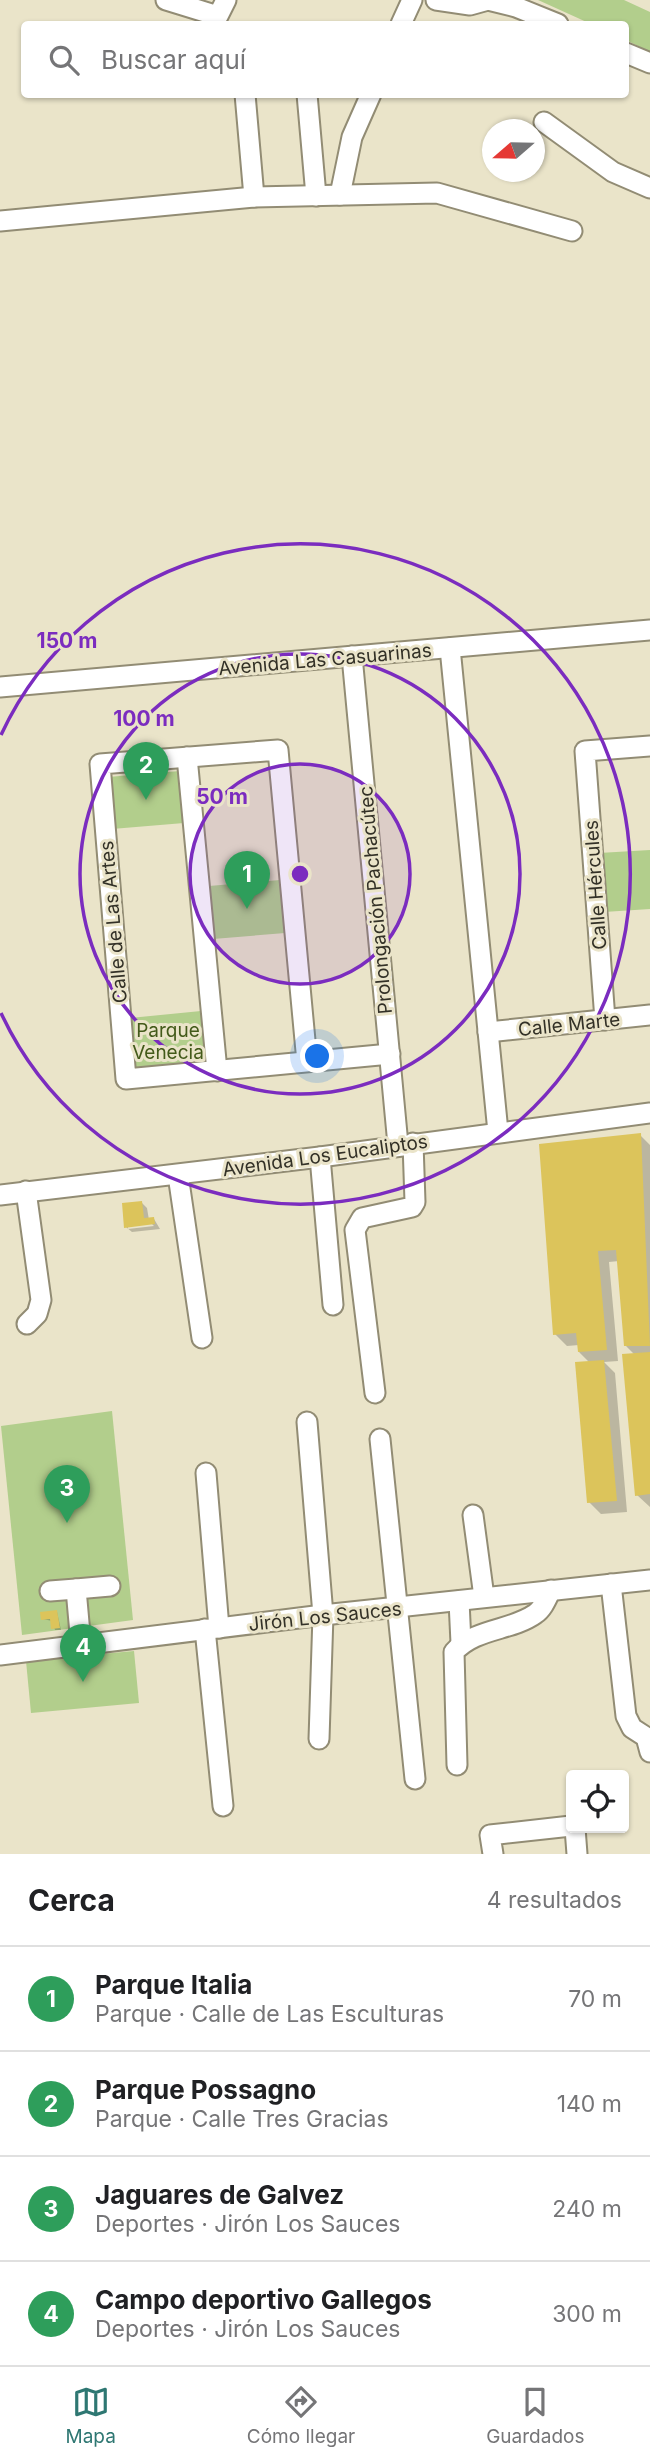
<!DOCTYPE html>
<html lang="es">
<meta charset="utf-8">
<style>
:root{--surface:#fff;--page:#f6f6f6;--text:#202124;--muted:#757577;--line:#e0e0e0;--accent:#2e7772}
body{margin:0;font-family:Inter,sans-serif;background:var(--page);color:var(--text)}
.controls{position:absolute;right:21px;bottom:21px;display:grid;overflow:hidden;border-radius:7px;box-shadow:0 2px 5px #0004}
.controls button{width:63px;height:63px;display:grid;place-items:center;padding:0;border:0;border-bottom:2px solid var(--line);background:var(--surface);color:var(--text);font:35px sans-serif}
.compass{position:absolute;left:482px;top:119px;width:63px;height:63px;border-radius:50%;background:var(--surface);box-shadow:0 2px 5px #0004;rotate:250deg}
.you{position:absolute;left:318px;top:1057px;width:24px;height:24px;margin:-18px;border:5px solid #fff;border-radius:50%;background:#1a73e8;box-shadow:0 0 0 10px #1a73e833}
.badge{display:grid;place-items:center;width:46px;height:46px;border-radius:50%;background:var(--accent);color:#fff;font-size:23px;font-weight:700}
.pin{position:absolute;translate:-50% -58px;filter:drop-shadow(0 2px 4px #0008)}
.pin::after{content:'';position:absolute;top:37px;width:24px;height:21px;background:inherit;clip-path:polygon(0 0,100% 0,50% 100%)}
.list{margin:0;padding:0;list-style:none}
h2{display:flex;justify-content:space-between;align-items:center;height:91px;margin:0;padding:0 28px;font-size:30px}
h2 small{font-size:23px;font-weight:400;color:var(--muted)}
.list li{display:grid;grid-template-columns:46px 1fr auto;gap:21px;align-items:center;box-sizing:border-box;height:105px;padding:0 28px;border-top:2px solid var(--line)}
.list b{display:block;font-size:26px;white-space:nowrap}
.list p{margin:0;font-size:23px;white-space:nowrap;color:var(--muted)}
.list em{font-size:23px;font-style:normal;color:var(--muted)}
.icon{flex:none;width:38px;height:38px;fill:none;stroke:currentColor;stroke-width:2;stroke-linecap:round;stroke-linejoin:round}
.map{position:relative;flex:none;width:650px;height:1854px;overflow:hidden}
.search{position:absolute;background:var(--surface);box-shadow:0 2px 5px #0004;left:21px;right:21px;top:21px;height:77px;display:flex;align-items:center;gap:18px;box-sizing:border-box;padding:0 24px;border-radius:7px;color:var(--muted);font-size:26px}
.sheet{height:511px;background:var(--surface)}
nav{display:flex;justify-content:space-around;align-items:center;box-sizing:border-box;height:98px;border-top:2px solid var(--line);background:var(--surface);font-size:19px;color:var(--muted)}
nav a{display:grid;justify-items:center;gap:4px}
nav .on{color:var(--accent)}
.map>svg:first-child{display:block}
.green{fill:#b2ce8c}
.shadow{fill:#0003;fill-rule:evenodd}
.building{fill:#dcc45b}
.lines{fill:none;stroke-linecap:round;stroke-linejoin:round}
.minor-casing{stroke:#928c74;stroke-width:23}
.minor{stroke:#fff;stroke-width:19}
.ring{fill:none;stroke:#7b2cbf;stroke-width:3.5}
.labels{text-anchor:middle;stroke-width:6;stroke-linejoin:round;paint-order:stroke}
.street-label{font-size:19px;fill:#333127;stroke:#eae4c9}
.park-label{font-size:19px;fill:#435a1a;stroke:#eae4c9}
.centre{fill:#7b2cbf;stroke:#eae4c9;stroke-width:3.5}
.ring-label{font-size:21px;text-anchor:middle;font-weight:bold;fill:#7b2cbf;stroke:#eae4c9;stroke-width:6;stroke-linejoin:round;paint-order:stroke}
</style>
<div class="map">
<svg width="650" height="1854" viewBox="0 0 650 1854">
<rect width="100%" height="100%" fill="#eae4c9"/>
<g class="green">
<path d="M538 0H624L650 12V52L626 40V24H591Z"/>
<path d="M180 771 184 823 112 829 108 777Z"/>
<path d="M650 850V909L604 912 599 853Z"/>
<path d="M280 880 285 933 213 939 209 886Z"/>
<path d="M201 1011 206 1063 134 1070 130 1018Z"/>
<path d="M112 1411 133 1620 22 1635 1 1426Z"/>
<path d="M134 1651 139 1703 31 1713 26 1661Z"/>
</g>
<g class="shadow">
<path d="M640 1135 650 1145V1507L637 1495 635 1355 626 1346 619 1261 609 1262 618 1361 604 1362 615 1373 627 1512 601 1514 589 1502 590 1363 579 1352V1345L567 1346 555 1334Z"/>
<path d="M142 1203 147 1208 149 1220 154 1219 160 1229 132 1232 126 1227ZM151 1223 154 1226 128 1229V1225Z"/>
<path d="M57 1612 61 1630H55L52 1621 43 1619Z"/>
</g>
<g class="building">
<path d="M641 1133 650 1346H624L616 1250 598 1251 607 1350 578 1352 576 1333 553 1335 539 1144Z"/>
<path d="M142 1201 144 1218 154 1217 155 1224 124 1228 122 1203Z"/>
<path d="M650 1352V1494L635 1496 622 1354Z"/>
<path d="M604 1360 617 1501 587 1503 575 1362Z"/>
<path d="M57 1610 60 1628 51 1629 50 1619 41 1620 40 1612Z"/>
</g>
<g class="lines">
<defs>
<g id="minor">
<path d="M166 0 218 16 226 0"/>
<path d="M436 0 470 5 488 0"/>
<path d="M488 0 516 7 558 24"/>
<path d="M401 24 412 0"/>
<path d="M626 53 650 63"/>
<path d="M245 94 254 197"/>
<path d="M307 94 316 196"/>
<path d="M544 122 613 172 650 188"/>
<path d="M340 195 352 137 371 94"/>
<path d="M0 221 254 197 437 193 572 231"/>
<path d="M450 648 498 1132"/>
<path d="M352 656 398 1145"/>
<path d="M0 687 650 630"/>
<path d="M187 757 217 1071"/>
<path d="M605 1020 585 751 650 746"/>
<path d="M488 1032 650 1015"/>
<path d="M307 1062 278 750 100 764 126 1079 390 1054"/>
<path d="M320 1157 333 1305"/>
<path d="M178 1175 202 1338"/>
<path d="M26 1191 41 1300 37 1314 27 1324"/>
<path d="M0 1195 320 1157 650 1113"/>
<path d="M375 1393 355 1230 362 1218 412 1207 415 1202 413 1143"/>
<path d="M307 1422 323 1615 319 1739"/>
<path d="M380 1439 415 1779"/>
<path d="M206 1473 219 1628"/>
<path d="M473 1515 484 1597"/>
<path d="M611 1584 626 1716 632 1728 646 1737 650 1752"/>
<path d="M50 1591 76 1589"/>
<path d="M459 1601 461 1643"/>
<path d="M205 1629 223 1806"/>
<path d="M81 1645 76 1589 110 1586"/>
<path d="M0 1655 323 1615 650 1580"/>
<path d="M457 1765 454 1652C475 1628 511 1631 535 1614 543 1609 547 1598 551 1590"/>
<path d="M575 1828 577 1854"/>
<path d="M493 1854 490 1835 571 1826"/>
</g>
</defs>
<use href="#minor" class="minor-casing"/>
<use href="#minor" class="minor"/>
</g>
<circle cx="300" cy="874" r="110" fill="#7b2cbf" fill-opacity=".12"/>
<g class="ring">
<circle cx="300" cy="874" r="110"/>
<circle cx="300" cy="874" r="220"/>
<path d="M1 735A330 330 0 1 1 1 1013"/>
</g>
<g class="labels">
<g class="street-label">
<text transform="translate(325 659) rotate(-5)" y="7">Avenida Las Casuarinas</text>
<text transform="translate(595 885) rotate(-94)" y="7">Calle Hércules</text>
<text transform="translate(375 900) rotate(-95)" y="7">Prolongación Pachacútec</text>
<text transform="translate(113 922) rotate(-95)" y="7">Calle de Las Artes</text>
<text transform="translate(569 1024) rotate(-6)" y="7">Calle Marte</text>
<text transform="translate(325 1155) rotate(-8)" y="7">Avenida Los Eucaliptos</text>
<text transform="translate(325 1616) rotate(-6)" y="7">Jirón Los Sauces</text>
</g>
<g class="park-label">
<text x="168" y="1037">Parque<tspan x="168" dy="22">Venecia</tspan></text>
</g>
</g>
<circle cx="300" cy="874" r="10" class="centre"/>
<g class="ring-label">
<text x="67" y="648">150 m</text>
<text x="144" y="726">100 m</text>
<text x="222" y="804">50 m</text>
</g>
</svg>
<div class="controls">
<button><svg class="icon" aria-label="locate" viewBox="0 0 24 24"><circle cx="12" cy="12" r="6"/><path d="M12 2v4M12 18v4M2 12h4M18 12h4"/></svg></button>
</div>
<svg class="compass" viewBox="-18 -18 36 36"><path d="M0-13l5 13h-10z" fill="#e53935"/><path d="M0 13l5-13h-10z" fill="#757577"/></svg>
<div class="you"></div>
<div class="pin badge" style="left:247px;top:909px;background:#2e9e5b">1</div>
<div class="pin badge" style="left:146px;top:800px;background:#2e9e5b">2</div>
<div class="pin badge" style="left:67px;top:1523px;background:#2e9e5b">3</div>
<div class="pin badge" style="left:83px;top:1682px;background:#2e9e5b">4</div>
<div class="search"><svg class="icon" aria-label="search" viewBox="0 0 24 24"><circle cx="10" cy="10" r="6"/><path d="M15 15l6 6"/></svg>Buscar aquí</div>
</div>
<section class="sheet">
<h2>Cerca<small>4 resultados</small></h2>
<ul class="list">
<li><span class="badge" style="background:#2e9e5b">1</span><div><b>Parque Italia</b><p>Parque · Calle de Las Esculturas</p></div><em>70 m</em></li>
<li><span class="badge" style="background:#2e9e5b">2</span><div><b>Parque Possagno</b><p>Parque · Calle Tres Gracias</p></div><em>140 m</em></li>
<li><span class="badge" style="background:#2e9e5b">3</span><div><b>Jaguares de Galvez</b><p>Deportes · Jirón Los Sauces</p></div><em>240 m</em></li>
<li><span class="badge" style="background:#2e9e5b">4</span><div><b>Campo deportivo Gallegos</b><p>Deportes · Jirón Los Sauces</p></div><em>300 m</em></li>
</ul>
</section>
<nav>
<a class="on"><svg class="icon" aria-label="map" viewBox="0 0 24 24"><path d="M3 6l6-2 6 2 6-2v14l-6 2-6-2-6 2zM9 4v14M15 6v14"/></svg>Mapa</a>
<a><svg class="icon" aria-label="directions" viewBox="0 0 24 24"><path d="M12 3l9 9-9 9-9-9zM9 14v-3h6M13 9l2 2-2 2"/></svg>Cómo llegar</a>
<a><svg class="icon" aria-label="saved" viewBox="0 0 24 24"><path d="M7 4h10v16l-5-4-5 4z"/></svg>Guardados</a>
</nav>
